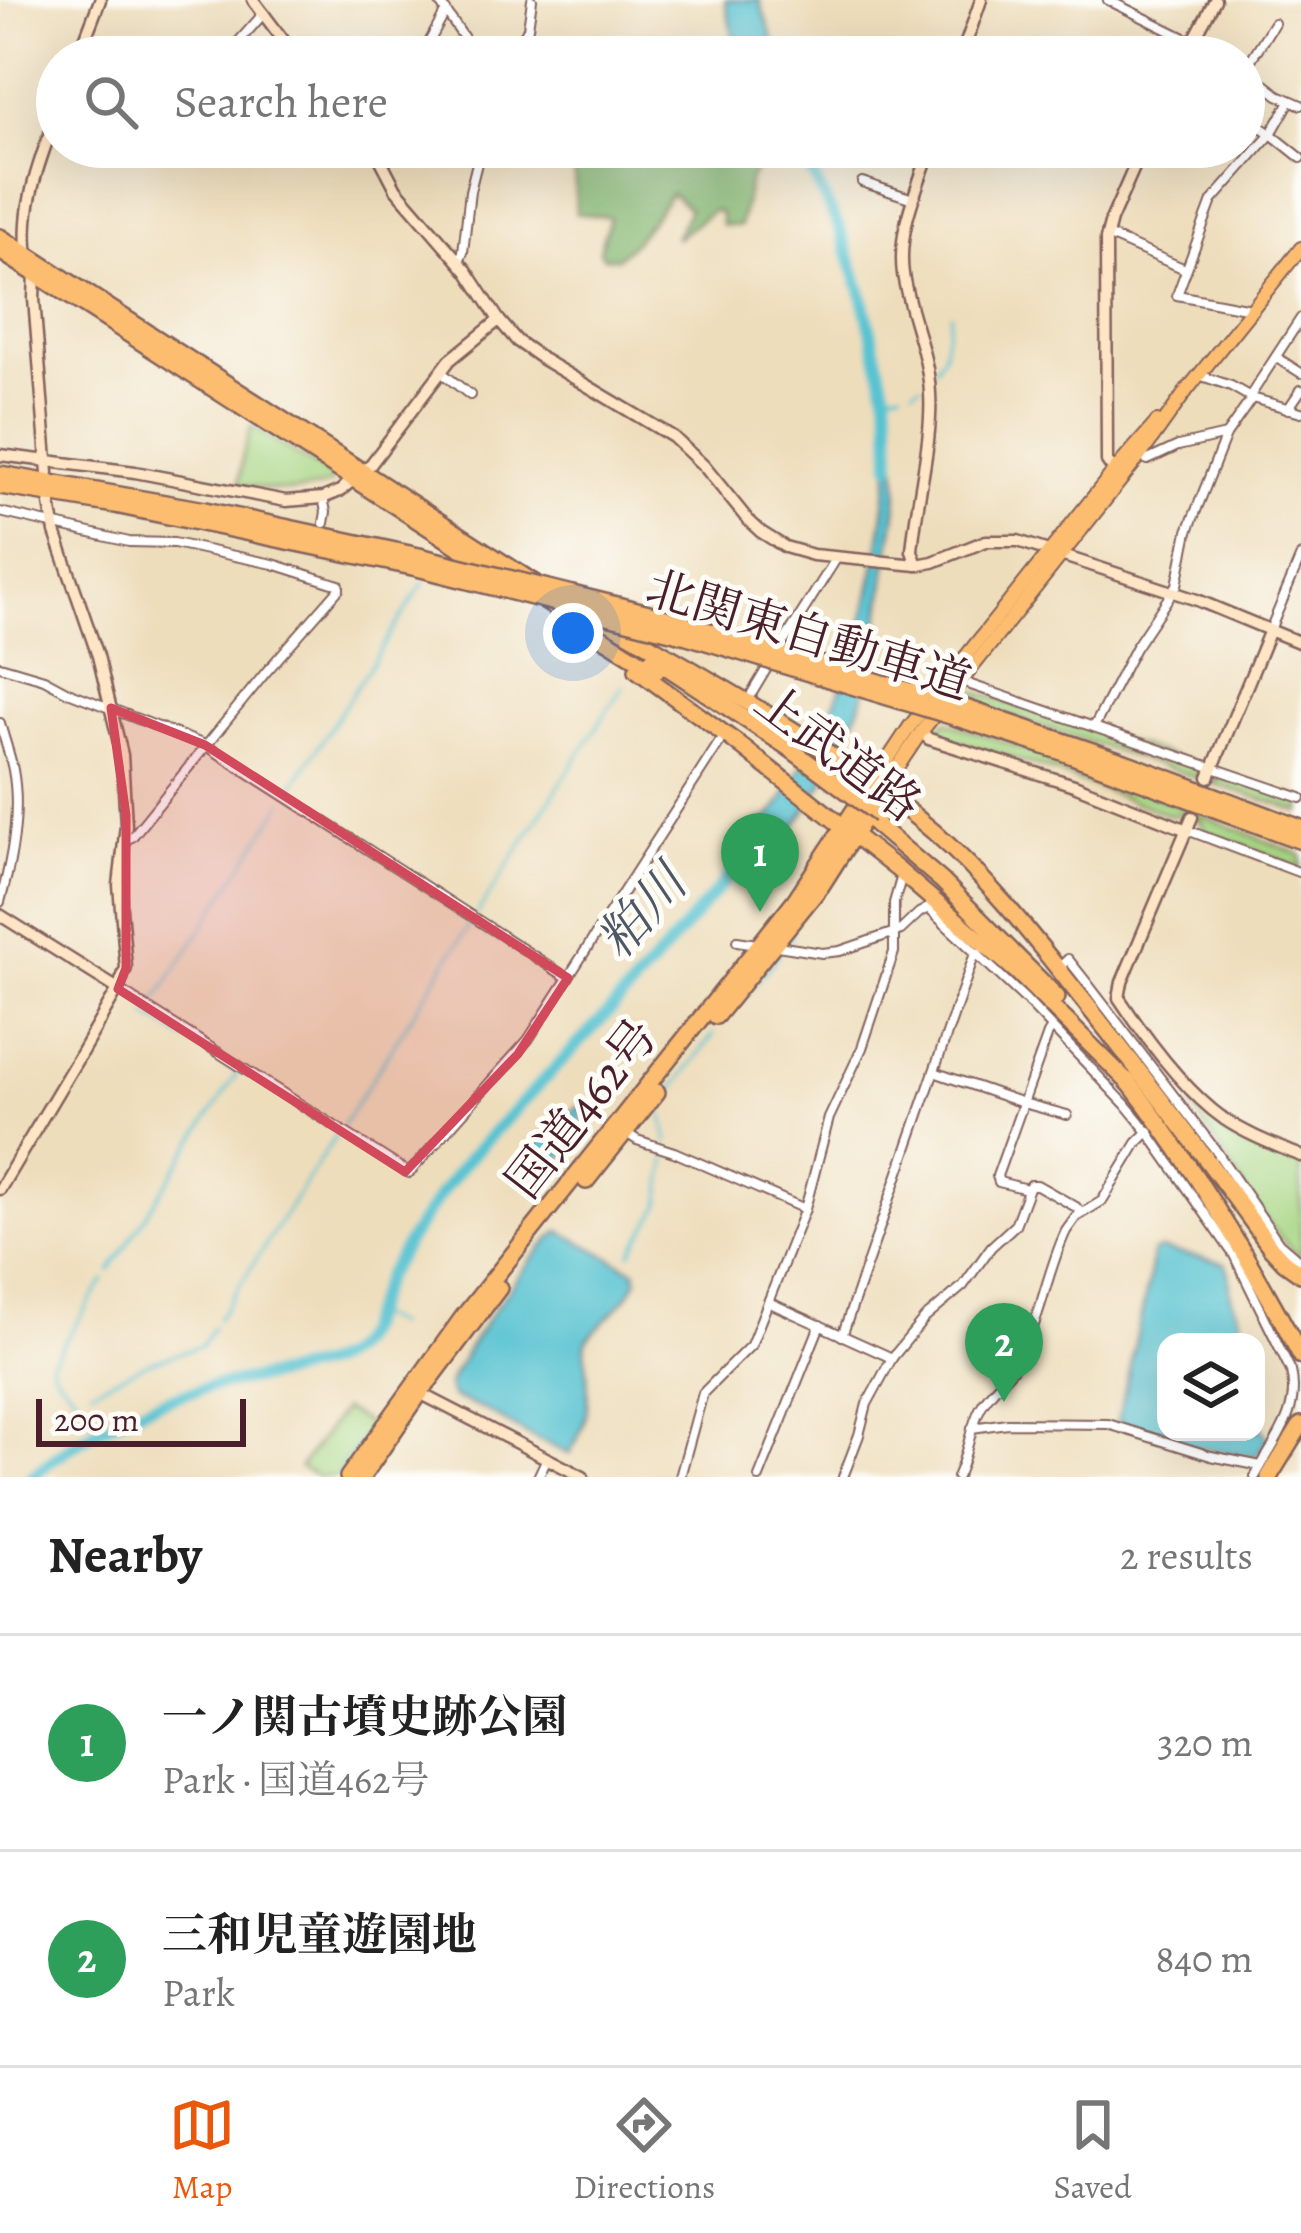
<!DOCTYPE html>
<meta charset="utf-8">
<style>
:root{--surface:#fff;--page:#f2f2f2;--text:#222;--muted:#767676;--line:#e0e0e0;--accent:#ea580c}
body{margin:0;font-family:Alegreya,"Noto Serif JP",serif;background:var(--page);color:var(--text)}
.controls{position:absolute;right:36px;bottom:36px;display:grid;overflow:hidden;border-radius:24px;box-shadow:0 12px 48px #0002}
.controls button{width:108px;height:108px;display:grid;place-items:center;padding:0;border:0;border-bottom:3px solid var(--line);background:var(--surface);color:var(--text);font:60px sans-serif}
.scale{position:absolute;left:36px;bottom:30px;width:210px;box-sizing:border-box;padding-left:12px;border:6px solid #4a1f2b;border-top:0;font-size:33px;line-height:42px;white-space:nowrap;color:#4a1f2b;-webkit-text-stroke:9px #fdfcf7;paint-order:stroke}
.you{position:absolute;left:573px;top:633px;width:42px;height:42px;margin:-30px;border:9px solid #fff;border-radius:50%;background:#1a73e8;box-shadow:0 0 0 18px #1a73e833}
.badge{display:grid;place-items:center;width:78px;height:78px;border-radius:50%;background:var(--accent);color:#fff;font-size:39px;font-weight:700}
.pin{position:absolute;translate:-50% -99px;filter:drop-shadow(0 3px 6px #0008)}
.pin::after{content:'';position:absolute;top:63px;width:42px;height:36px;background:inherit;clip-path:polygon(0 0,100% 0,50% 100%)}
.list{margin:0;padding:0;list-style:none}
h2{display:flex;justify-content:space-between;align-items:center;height:156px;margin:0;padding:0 48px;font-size:51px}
h2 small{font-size:39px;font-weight:400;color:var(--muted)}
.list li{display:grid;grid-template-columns:78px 1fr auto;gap:36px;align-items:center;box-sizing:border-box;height:216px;padding:0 48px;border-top:3px solid var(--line)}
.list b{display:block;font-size:45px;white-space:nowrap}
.list p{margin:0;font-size:39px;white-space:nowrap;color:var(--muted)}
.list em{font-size:39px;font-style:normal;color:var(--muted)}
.icon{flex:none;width:66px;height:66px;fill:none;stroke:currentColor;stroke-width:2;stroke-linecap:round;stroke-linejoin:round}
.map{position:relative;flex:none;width:1301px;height:1477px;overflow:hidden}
.search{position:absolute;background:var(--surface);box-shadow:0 12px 48px #0002;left:36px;right:36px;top:36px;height:132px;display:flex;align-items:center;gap:30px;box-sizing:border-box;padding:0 42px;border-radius:66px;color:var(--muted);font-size:45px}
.sheet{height:588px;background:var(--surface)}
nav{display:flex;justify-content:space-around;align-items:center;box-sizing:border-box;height:168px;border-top:3px solid var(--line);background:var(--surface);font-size:33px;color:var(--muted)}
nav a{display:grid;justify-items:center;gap:6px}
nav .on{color:var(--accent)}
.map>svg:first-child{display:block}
.green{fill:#a7d684;stroke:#787a58;stroke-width:3}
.forest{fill:#85b772;stroke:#686b4e;stroke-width:3}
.water{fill:#58c3d1;stroke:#51717e;stroke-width:3}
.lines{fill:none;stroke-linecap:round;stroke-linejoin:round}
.stream{stroke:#58c3d1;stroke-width:3}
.river{stroke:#58c3d1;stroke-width:12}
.street-casing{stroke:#83625d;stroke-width:12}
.secondary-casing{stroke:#83625d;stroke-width:15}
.primary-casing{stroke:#83625d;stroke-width:16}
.highway-casing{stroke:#83625d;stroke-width:20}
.street{stroke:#fff;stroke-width:8}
.secondary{stroke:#fee5c5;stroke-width:10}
.primary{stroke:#fcbd6f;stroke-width:12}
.highway{stroke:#fcbd6f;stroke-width:15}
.highway-bridge-casing{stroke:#83625d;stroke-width:20;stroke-linecap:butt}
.highway-bridge{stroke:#fcbd6f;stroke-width:15}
.marked{fill:#d1495b;fill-opacity:0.2;stroke:#d1495b;stroke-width:9;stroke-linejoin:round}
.labels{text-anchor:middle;stroke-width:10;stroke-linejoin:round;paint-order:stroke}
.street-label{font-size:48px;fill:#4a1f2b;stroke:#fdfcf7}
.water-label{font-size:51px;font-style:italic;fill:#4f5865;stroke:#fdfcf7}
</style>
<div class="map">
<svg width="1301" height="1477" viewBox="0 0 1301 1477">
<rect width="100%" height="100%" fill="#fdfcf7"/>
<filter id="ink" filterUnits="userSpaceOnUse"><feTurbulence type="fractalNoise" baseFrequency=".00833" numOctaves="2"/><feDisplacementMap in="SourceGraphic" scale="24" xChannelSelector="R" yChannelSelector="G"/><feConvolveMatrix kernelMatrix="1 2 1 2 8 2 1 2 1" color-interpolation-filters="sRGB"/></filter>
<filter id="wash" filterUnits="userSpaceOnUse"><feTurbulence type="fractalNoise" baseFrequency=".004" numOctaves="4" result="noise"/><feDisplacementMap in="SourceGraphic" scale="48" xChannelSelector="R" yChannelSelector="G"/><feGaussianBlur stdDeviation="2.7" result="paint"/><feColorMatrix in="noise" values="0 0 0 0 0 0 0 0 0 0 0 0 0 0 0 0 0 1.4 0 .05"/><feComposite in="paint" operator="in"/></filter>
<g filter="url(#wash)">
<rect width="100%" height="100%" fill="#edb"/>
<g class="green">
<path d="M251 426 331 476V483C301 497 271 489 239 485L242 459Z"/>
<path d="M967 689 1198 765 1202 775 1216 780 1225 775 1301 802V812L962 700Z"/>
<path d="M946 721 1139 790 1301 855V868L1205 831 1201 821 1182 814 1171 816 1053 771 934 734Z"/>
<path d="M1193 1103 1239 1136 1301 1163V1258C1258 1221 1232 1164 1199 1118L1191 1105Z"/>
<path d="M343 1409 371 1425 336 1477H318L300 1467Z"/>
</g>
<path class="forest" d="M593 147H757L763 160 750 179 740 226 722 225 720 213 714 210 675 239 689 209 671 193 636 240 617 258 604 257 599 251 610 217 576 213 574 167H589Z"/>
<g class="water">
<path d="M725 0H759L779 57H738Z"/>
<path d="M891 449C905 484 894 522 888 558 881 609 876 662 858 711 838 763 808 809 775 854L742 829 768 818 778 807C807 760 835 710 852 658 874 592 885 517 891 449Z"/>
<path d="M579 1107 582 1111C581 1143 568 1154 543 1173L525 1154 561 1118Z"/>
<path d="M560 1231 637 1272 635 1276 638 1279 627 1297 587 1339 585 1347C588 1389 594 1416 569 1454L530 1436 485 1410 452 1397 448 1385C468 1345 526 1258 560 1231Z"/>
<path d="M1160 1249 1225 1263C1231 1275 1229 1278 1230 1291 1231 1304 1242 1313 1242 1327L1250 1333 1249 1342H1166V1432H1256V1418L1267 1439 1256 1456 1195 1447 1118 1421 1148 1285 1153 1252Z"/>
</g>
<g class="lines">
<g class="stream">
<path d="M839 147 848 167"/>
<path d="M935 368 943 355 951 314"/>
<path d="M913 389 921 385"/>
<path d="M886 392 902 390"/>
<path d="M289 792 424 582"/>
<path d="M477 914 623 686"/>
<path d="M789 942 793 936"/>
<path d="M153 1005 283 803"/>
<path d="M725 1020 780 953"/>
<path d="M342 1126 471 923"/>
<path d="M668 1143 661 1105 714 1034"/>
<path d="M631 1253 660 1206 667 1156"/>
<path d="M110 1271 236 1075V1071L147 1015"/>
<path d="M371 1314 395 1325"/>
<path d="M218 1319 336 1135"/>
<path d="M91 1390 145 1364 201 1346 213 1327"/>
<path d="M81 1403C73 1389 52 1377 51 1363L104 1280"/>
<path d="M88 1414 97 1429"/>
<path d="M337 1477 372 1425"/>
</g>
<g class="river">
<path d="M799 147 840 229 862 294 886 392 890 419 891 465"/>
<path d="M31 1477C84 1432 142 1403 210 1387 240 1380 324 1371 344 1355 369 1336 373 1301 387 1275 411 1235 437 1197 466 1161L630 990 766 834"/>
</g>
</g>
</g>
<g filter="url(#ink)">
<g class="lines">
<defs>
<g id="street">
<path d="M438 0 477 57"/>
<path d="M1108 0 1223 57"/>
<path d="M225 57 264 13"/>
<path d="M421 57 446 11"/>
<path d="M513 57 528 28 532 0"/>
<path d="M1244 68 1278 95 1301 105"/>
<path d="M1245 69 1274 23"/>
<path d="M1244 116 1271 134 1290 101"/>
<path d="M862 182 913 199"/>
<path d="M1107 235 1185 269"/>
<path d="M459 261 463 252 470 191 481 147"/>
<path d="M1251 309 1177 295 1212 201 1271 134 1301 158"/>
<path d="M1276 357 1301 373"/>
<path d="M441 372 470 395"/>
<path d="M1199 375 1231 386 1252 398 1301 412"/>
<path d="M1250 396 1301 318"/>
<path d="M1288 409 1301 390"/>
<path d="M1141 457 1148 460 1178 446 1226 435"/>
<path d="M323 498 326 512 324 523"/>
<path d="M0 512 129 542 174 543 225 554 273 564 339 585V589L266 672 132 837 124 840"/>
<path d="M1270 630 1301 556"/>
<path d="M778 651 836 559"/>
<path d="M0 666 44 679 68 692 205 745 568 978"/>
<path d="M963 680 971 685 1301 798"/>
<path d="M752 693 770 663"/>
<path d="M0 723C4 739 10 754 13 770 21 813 12 860 0 902"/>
<path d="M1094 727 1135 648 1177 585 1188 531 1226 435 1252 398"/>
<path d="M1187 830 1301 873"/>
<path d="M737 941 757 944"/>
<path d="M771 945 822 953 840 951 901 930 919 913 928 908 1025 999 1125 1104 1148 1132 1234 1255 1291 1371C1301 1413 1273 1442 1255 1477"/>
<path d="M1063 964 1068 959 1087 983 1214 1148 1279 1243 1301 1262"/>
<path d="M118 989 409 1173 528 1040 719 743"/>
<path d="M934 1072 1023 1103 1067 1115"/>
<path d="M625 1132 637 1140 674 1152 805 1209"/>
<path d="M1027 1189 999 1182 997 1176 1048 1034 1052 1028"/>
<path d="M768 1302 892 1358"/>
<path d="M842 1336 973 959 978 953"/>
<path d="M972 1428 1007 1423 1108 1424 1211 1456 1261 1466"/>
<path d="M538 1477 547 1458"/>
<path d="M680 1477 703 1393 751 1345 805 1209 829 1118 862 1048 894 952V903L902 875"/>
<path d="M759 1477 820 1325"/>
<path d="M843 1477 859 1435 867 1404 892 1358 924 1319 963 1286 991 1247 1015 1225 1030 1185H1037L1076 1207 1081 1213"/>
<path d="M957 1477C968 1454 969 1429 981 1407 992 1387 1012 1375 1022 1355 1041 1316 1047 1271 1066 1231L1076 1217 1102 1201 1137 1143 1149 1131"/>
</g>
<g id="secondary">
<path d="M253 0 296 57"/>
<path d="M78 57 100 0"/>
<path d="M961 57 981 0"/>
<path d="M1185 57 1215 0"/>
<path d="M374 147 396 189 467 271 499 320 517 341 544 360 673 437 704 466 748 520 761 532 785 547 813 555 917 565 933 562 986 541H1018L1197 600 1301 643"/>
<path d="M28 256C21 207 40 159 57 114"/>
<path d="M35 273 34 299 48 473"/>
<path d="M0 455 135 472 286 501 323 498 340 491 371 464 450 360 499 320"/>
<path d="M1114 471 1107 461 1106 239 1111 220 1143 147"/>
<path d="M917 565 912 551C916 501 933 441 930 393 928 352 909 314 903 274 897 230 918 187 931 147"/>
<path d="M921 732 929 739 1074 785 1187 830"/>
<path d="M1209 777 1270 630"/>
<path d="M1192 817 1122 982 1119 998C1145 1037 1186 1092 1224 1119 1248 1135 1275 1145 1301 1156"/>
<path d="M0 915 118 989"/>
<path d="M0 1189 80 1055 118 989 126 968 119 885 126 825 122 755 98 656 55 532 50 504"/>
<path d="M416 1391 583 1477"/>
</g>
<g id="primary">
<path d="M871 785 910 726 1114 471 1157 422"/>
<path d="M881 792 921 732 1140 456 1187 390 1301 248"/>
</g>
<g id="highway">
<path d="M0 237 536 584"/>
<path d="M0 251 504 576"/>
<path d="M0 474 205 510 419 556"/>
<path d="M0 486 115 505 417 568"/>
<path d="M544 601 656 671"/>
<path d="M598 615C713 683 832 745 934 832 989 880 1034 938 1079 995 1145 1078 1210 1162 1271 1248L1284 1262 1301 1274"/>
<path d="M653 658 789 748"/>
<path d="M637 670 733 740 897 869 1016 971 1130 1084"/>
<path d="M963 707 1125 762 1301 828"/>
<path d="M954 717 1056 750 1301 841"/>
<path d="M874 823 942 881 1057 997"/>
<path d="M716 1016 821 886 881 792"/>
<path d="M1127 1080C1194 1167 1250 1259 1301 1356"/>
<path d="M586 1181 657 1092"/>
<path d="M348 1477 463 1317 795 900 871 785"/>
<path d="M362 1477 420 1393 499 1288"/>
<path d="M1269 1477 1301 1425"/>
</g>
</defs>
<use href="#street" class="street-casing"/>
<use href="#secondary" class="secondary-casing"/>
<use href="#primary" class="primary-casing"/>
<use href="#highway" class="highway-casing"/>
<use href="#street" class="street"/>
<use href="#secondary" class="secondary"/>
<use href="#primary" class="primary"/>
<use href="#highway" class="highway"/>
<defs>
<g id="highway-bridge">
<path d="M419 556 649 613 963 707"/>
<path d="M417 568 687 636 954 717"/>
<path d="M789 748 879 815"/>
</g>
</defs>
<use href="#highway-bridge" class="highway-bridge-casing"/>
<use href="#highway-bridge" class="highway-bridge"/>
</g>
</g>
<path class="marked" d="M111 708 205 745 568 978 518 1054 405 1172 118 989 126 968V815Z"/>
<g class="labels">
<g class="street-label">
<text transform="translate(809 634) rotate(17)" y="17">北関東自動車道</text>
<text transform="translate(839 752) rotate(37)" y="17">上武道路</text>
<text transform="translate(581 1108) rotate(-52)" y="17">国道462号</text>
</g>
<g class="water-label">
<text transform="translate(641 911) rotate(-48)" y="18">粕川</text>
</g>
</g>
</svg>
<div class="controls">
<button><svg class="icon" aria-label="layers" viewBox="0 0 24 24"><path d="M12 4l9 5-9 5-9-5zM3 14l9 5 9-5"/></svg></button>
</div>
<div class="scale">200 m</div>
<div class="you"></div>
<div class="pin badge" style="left:760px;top:912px;background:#2e9e5b">1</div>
<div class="pin badge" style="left:1004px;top:1402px;background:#2e9e5b">2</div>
<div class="search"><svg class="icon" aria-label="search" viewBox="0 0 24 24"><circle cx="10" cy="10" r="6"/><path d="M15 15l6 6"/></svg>Search here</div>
</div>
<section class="sheet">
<h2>Nearby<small>2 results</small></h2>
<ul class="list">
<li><span class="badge" style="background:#2e9e5b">1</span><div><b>一ノ関古墳史跡公園</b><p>Park · 国道462号</p></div><em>320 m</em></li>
<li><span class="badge" style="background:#2e9e5b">2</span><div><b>三和児童遊園地</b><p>Park</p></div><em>840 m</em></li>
</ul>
</section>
<nav>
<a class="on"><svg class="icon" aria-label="map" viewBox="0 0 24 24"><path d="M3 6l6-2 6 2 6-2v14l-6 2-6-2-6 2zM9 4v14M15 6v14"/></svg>Map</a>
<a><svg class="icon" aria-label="directions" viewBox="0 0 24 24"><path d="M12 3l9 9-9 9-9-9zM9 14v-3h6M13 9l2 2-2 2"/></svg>Directions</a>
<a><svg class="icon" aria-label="saved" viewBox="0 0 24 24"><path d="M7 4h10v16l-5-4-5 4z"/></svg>Saved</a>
</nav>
